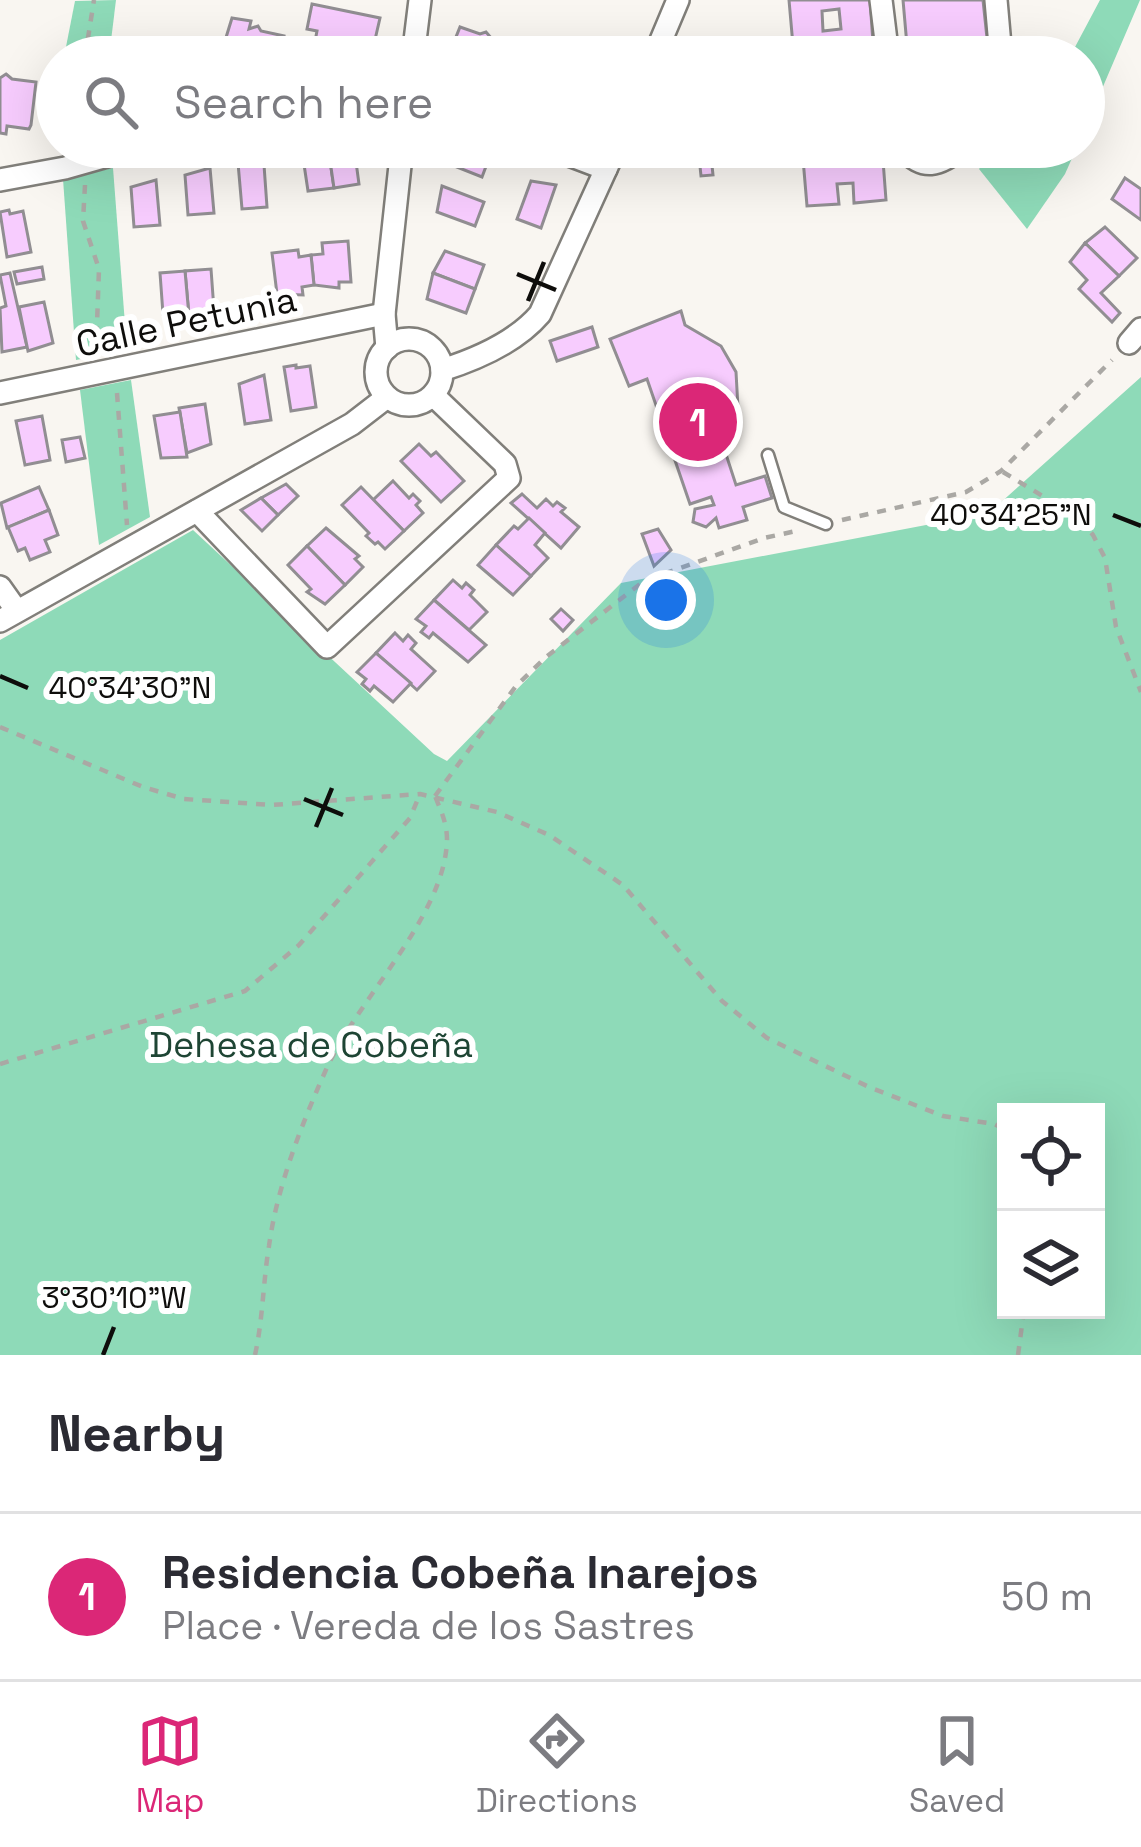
<!DOCTYPE html>
<meta charset="utf-8">
<style>
:root{--surface:#fff;--page:#f2f2f3;--text:#2b2b33;--muted:#7c7c81;--line:#e1e1e2;--accent:#db2777}
body{margin:0;font-family:"Space Grotesk",sans-serif;background:var(--page);color:var(--text)}
.controls{position:absolute;right:36px;bottom:36px;display:grid;overflow:hidden;border-radius:0px;box-shadow:0 12px 48px #0002}
.controls button{width:108px;height:108px;display:grid;place-items:center;padding:0;border:0;border-bottom:3px solid var(--line);background:var(--surface);color:var(--text);font:60px sans-serif}
.you{position:absolute;left:666px;top:600px;width:42px;height:42px;margin:-30px;border:9px solid #fff;border-radius:50%;background:#1a73e8;box-shadow:0 0 0 18px #1a73e833}
.badge{display:grid;place-items:center;width:78px;height:78px;border-radius:50%;background:var(--accent);color:#fff;font-size:39px;font-weight:700}
.pin{position:absolute;translate:-50% -50%;border:6px solid #fff;box-shadow:0 3px 12px #0006}
.list{margin:0;padding:0;list-style:none}
h2{display:flex;justify-content:space-between;align-items:center;height:156px;margin:0;padding:0 48px;font-size:51px}
h2 small{font-size:39px;font-weight:400;color:var(--muted)}
.list li{display:grid;grid-template-columns:78px 1fr auto;gap:36px;align-items:center;box-sizing:border-box;height:168px;padding:0 48px;border-top:3px solid var(--line)}
.list b{display:block;font-size:45px;white-space:nowrap}
.list p{margin:0;font-size:39px;white-space:nowrap;color:var(--muted)}
.list em{font-size:39px;font-style:normal;color:var(--muted)}
.icon{flex:none;width:66px;height:66px;fill:none;stroke:currentColor;stroke-width:2;stroke-linecap:round;stroke-linejoin:round}
.map{position:relative;flex:none;width:1141px;height:1355px;overflow:hidden}
.search{position:absolute;background:var(--surface);box-shadow:0 12px 48px #0002;left:36px;right:36px;top:36px;height:132px;display:flex;align-items:center;gap:30px;box-sizing:border-box;padding:0 42px;border-radius:66px;color:var(--muted);font-size:45px}
.sheet{height:324px;background:var(--surface)}
nav{display:flex;justify-content:space-around;align-items:center;box-sizing:border-box;height:168px;border-top:3px solid var(--line);background:var(--surface);font-size:33px;color:var(--muted)}
nav a{display:grid;justify-items:center;gap:6px}
nav .on{color:var(--accent)}
.map>svg:first-child{display:block}
.green{fill:#8edab8;fill-rule:evenodd}
.building{fill:#f7ccfe;stroke:#918e92;stroke-width:3;fill-rule:evenodd}
.lines{fill:none;stroke-linecap:round;stroke-linejoin:round}
.lane-casing{stroke:#817f7a;stroke-width:15}
.street-casing{stroke:#817f7a;stroke-width:26}
.path{stroke:#aaa8a4;stroke-width:4.5;stroke-dasharray:9 9;stroke-linecap:butt}
.lane{stroke:#fff;stroke-width:10}
.street{stroke:#fff;stroke-width:21}
.ticks{fill:none;stroke:#0e0d0b;stroke-width:4.5}
.labels{text-anchor:middle;stroke-width:12;stroke-linejoin:round;paint-order:stroke}
.street-label{font-size:36px;fill:#0e0d0b;stroke:#fff}
.park-label{font-size:36px;fill:#1e4534;stroke:#fff}
.ticks-label{font-size:30px;text-anchor:middle;fill:#0e0d0b;stroke:#fff;stroke-width:12;stroke-linejoin:round;paint-order:stroke}
</style>
<div class="map">
<svg width="1141" height="1355" viewBox="0 0 1141 1355">
<rect width="100%" height="100%" fill="#f9f6f1"/>
<g class="green">
<path d="M116 0 109 57H64L75 1Z"/>
<path d="M1100 0H1140L1084 131V57H1062L1075 47Z"/>
<path d="M995 147H1077L1065 174 1027 229 979 169Z"/>
<path d="M113 168 127 350 76 360 63 179Z"/>
<path d="M1141 377V1355H0V640L193 530 434 754 447 761 621 583 989 513ZM1006 1112H1096V1310H1006Z"/>
<path d="M131 380 150 517 99 545 80 390Z"/>
</g>
<g class="building">
<path d="M789 0H870L874 57H794ZM839 9 841 29 823 31 822 11Z"/>
<path d="M903 0H983L989 57H908Z"/>
<path d="M312 4 380 18 371 57H312L317 31 307 29Z"/>
<path d="M232 18 251 21 249 29 258 26 261 31 284 36 280 57H220Z"/>
<path d="M460 27 480 34 486 32 492 39 514 47 511 57H448Z"/>
<path d="M130 46 149 48 148 55 155 51 165 57H126Z"/>
<path d="M6 74 12 79 36 82 31 125 29 129 7 126 6 134 0 133V78Z"/>
<path d="M316 147H328L334 188 308 191 302 151Z"/>
<path d="M328 147H354L359 184 334 188Z"/>
<path d="M445 147H476L491 153 482 177 444 162 449 151Z"/>
<path d="M698 147H710L713 175 701 176Z"/>
<path d="M802 147H882L886 200 854 203 853 183 837 184 839 204 807 206Z"/>
<path d="M238 163 264 165 267 207 242 209Z"/>
<path d="M210 168 214 213 188 215 185 175Z"/>
<path d="M1125 178 1141 189V220L1112 199Z"/>
<path d="M156 180 160 225 134 227 131 187Z"/>
<path d="M531 181 556 185 541 228 517 219Z"/>
<path d="M442 186 484 202 475 226 437 212Z"/>
<path d="M9 210 10 214 23 211 31 252 7 257 0 212Z"/>
<path d="M1105 227 1137 258 1119 276 1085 243Z"/>
<path d="M348 241 351 282H339V288L314 285 311 255 323 254 322 243Z"/>
<path d="M1085 243 1119 276 1101 293 1120 313 1112 322 1079 289 1087 280 1070 262Z"/>
<path d="M298 250 299 257 311 255 314 285 302 287 303 295 277 294 272 253Z"/>
<path d="M445 251 484 265 475 289 433 273Z"/>
<path d="M42 267 44 279 17 284 14 272Z"/>
<path d="M211 269 214 310 189 316 185 271Z"/>
<path d="M185 271 189 316 163 314 160 273Z"/>
<path d="M10 273 27 347 2 352 0 308 6 306 0 275Z"/>
<path d="M433 273 475 289 466 313 427 299Z"/>
<path d="M44 302 53 343 28 351 19 307Z"/>
<path d="M681 311 685 325 721 346 736 372 738 408 722 442 736 485 765 476 772 498 743 507 747 520 719 528 716 518 706 527 693 522 695 509 714 505 711 497 690 504 647 379 629 386 610 339Z"/>
<path d="M592 327 598 347 557 361 550 341Z"/>
<path d="M296 365V368L310 366 316 407 291 411 284 367Z"/>
<path d="M264 375 271 420 245 424 239 384Z"/>
<path d="M205 404 211 444 187 453 179 408Z"/>
<path d="M180 412 187 457 161 458 154 416Z"/>
<path d="M42 416 50 460 25 465 16 421Z"/>
<path d="M80 437 85 458 66 462 62 440Z"/>
<path d="M419 444 431 456 436 452 464 481 441 502 401 461Z"/>
<path d="M393 481 409 498 413 494 420 501 416 505 423 513 404 531 373 500Z"/>
<path d="M286 484 298 496 278 515 261 498Z"/>
<path d="M39 487 49 510 7 528 1 503Z"/>
<path d="M361 487 404 531 385 549 378 542 375 544 366 536 369 533 342 505Z"/>
<path d="M522 494 537 508 546 499 553 506 557 502 565 508 561 512 579 527 561 548 511 503Z"/>
<path d="M261 498 278 515 262 531 241 510Z"/>
<path d="M49 510 58 535 45 540 50 552 30 560 25 548 18 551 8 527Z"/>
<path d="M529 518 545 533 535 545 548 558 531 576 496 545 514 526 518 529Z"/>
<path d="M326 528 359 556 355 559 363 567 345 585 307 546Z"/>
<path d="M658 529 671 550 654 566 642 534Z"/>
<path d="M496 545 531 576 513 595 478 565Z"/>
<path d="M307 546 345 585 325 604 307 592 311 589 288 565Z"/>
<path d="M453 580 462 588 466 583 474 590 470 595 487 612 469 630 434 600Z"/>
<path d="M434 600 486 645 468 662 433 633 429 638 421 632 426 626 416 619Z"/>
<path d="M561 609 573 620 563 631 551 619Z"/>
<path d="M395 633 403 641 408 635 416 643 411 649 435 671 417 690 376 653Z"/>
<path d="M376 653 411 683 393 702 374 686 370 691 362 684 366 679 357 672Z"/>
</g>
<g class="lines">
<defs>
<path id="lane" d="M768 455 784 507 826 524"/>
<g id="street">
<path d="M881 0 888 57"/>
<path d="M996 0 1001 57"/>
<path d="M413 57 420 0"/>
<path d="M654 57 678 0"/>
<path d="M548 147 606 169"/>
<path d="M900 147C926 172 936 166 964 147"/>
<path d="M0 180 65 168 139 147"/>
<circle cx="409" cy="372" r="33"/>
<path d="M1129 343 1141 329"/>
<path d="M387 348 384 314 402 147"/>
<path d="M442 370C477 359 516 342 540 314L616 147"/>
<path d="M0 393 384 314"/>
<path d="M197 511 327 647 509 478 505 464 433 395"/>
<path d="M0 587 17 611"/>
<path d="M0 621 352 424 387 397"/>
</g>
</defs>
<use href="#lane" class="lane-casing"/>
<use href="#street" class="street-casing"/>
<g class="path">
<path d="M85 57 94 0"/>
<path d="M85 185 83 221 99 269 96 351"/>
<path d="M117 393 127 525"/>
<path d="M1003 472 1079 518 1093 535 1105 558 1116 627 1141 692"/>
<path d="M842 520 966 492 1001 471 1112 360"/>
<path d="M0 727 143 787 184 799 272 805 420 794 497 812 549 835 623 885 722 1001 767 1038 869 1087 943 1116 994 1124 1006 1130"/>
<path d="M435 796 516 686 546 657 644 581 764 538 796 531"/>
<path d="M0 1064 245 991 299 945 410 818 420 794"/>
<path d="M255 1355C263 1319 263 1282 269 1246 277 1187 301 1126 325 1072 356 1000 445 917 447 840 447 823 441 811 435 796"/>
<path d="M1018 1355 1024 1310"/>
</g>
<use href="#lane" class="lane"/>
<use href="#street" class="street"/>
</g>
<path class="ticks" d="M517 274 556 290M528 301 544 262M1113 515 1141 526M0 676 28 688M304 799 343 815M316 827 332 788M103 1355 114 1327"/>
<g class="labels">
<g class="street-label">
<text transform="translate(186 321) rotate(-12)" y="13">Calle Petunia</text>
</g>
<g class="park-label">
<text x="311" y="1057">Dehesa de Cobeña</text>
</g>
</g>
<g class="ticks-label">
<text x="1011" y="525">40°34'25"N</text>
<text x="130" y="698">40°34'30"N</text>
<text x="114" y="1308">3°30'10"W</text>
</g>
</svg>
<div class="controls">
<button><svg class="icon" aria-label="locate" viewBox="0 0 24 24"><circle cx="12" cy="12" r="6"/><path d="M12 2v4M12 18v4M2 12h4M18 12h4"/></svg></button>
<button><svg class="icon" aria-label="layers" viewBox="0 0 24 24"><path d="M12 4l9 5-9 5-9-5zM3 14l9 5 9-5"/></svg></button>
</div>
<div class="you"></div>
<div class="pin badge" style="left:698px;top:422px">1</div>
<div class="search"><svg class="icon" aria-label="search" viewBox="0 0 24 24"><circle cx="10" cy="10" r="6"/><path d="M15 15l6 6"/></svg>Search here</div>
</div>
<section class="sheet">
<h2>Nearby<small></small></h2>
<ul class="list">
<li><span class="badge">1</span><div><b>Residencia Cobeña Inarejos</b><p>Place · Vereda de los Sastres</p></div><em>50 m</em></li>
</ul>
</section>
<nav>
<a class="on"><svg class="icon" aria-label="map" viewBox="0 0 24 24"><path d="M3 6l6-2 6 2 6-2v14l-6 2-6-2-6 2zM9 4v14M15 6v14"/></svg>Map</a>
<a><svg class="icon" aria-label="directions" viewBox="0 0 24 24"><path d="M12 3l9 9-9 9-9-9zM9 14v-3h6M13 9l2 2-2 2"/></svg>Directions</a>
<a><svg class="icon" aria-label="saved" viewBox="0 0 24 24"><path d="M7 4h10v16l-5-4-5 4z"/></svg>Saved</a>
</nav>
